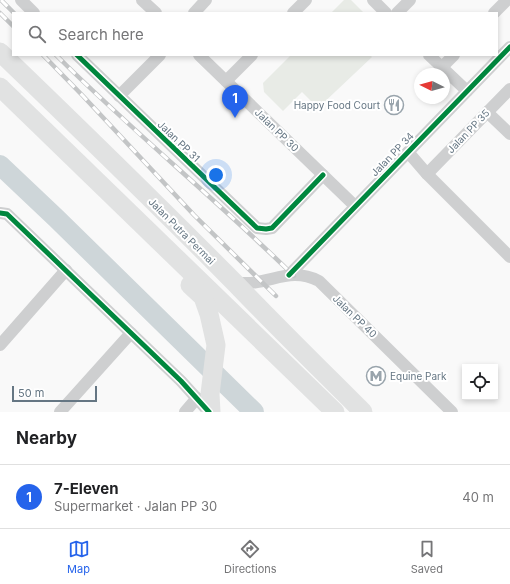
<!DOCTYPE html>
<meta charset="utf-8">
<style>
:root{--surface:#fff;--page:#f2f2f2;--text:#202124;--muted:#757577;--line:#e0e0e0;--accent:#2563eb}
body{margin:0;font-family:Inter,sans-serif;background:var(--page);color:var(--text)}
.controls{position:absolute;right:12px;bottom:12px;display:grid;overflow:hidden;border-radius:0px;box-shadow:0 2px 6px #0003}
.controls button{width:36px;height:36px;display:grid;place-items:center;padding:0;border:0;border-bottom:1px solid var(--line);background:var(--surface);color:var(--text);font:20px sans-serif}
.compass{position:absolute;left:414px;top:68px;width:36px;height:36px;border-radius:50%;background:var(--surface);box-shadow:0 2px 6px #0003;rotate:275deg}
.scale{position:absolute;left:12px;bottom:10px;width:85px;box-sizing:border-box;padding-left:4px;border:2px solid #657683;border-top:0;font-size:11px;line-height:14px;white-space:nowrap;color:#657683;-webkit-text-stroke:3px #fff;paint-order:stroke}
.you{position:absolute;left:216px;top:175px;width:14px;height:14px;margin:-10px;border:3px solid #fff;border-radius:50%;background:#1a73e8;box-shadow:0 0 0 6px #1a73e833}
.badge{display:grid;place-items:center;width:26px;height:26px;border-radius:50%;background:var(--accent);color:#fff;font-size:13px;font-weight:700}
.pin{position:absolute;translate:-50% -33px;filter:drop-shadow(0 1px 2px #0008)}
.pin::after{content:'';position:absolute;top:21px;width:14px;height:12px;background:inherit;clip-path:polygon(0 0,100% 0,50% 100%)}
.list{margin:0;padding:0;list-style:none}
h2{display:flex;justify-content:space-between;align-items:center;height:52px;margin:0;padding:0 16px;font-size:17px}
h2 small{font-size:13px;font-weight:400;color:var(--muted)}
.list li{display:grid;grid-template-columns:26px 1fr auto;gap:12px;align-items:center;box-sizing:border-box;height:64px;padding:0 16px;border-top:1px solid var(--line)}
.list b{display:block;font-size:15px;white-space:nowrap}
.list p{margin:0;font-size:13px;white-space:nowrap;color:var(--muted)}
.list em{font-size:13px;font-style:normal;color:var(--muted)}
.icon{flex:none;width:22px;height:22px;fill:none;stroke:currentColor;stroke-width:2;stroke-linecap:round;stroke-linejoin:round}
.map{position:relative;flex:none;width:510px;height:412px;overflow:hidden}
.search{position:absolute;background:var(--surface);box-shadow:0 2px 6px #0003;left:12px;right:12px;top:12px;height:44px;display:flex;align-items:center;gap:10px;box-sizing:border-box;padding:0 14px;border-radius:0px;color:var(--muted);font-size:15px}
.sheet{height:116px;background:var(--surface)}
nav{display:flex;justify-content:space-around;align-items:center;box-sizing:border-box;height:56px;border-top:1px solid var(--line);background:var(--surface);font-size:11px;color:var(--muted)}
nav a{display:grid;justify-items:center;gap:2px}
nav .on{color:var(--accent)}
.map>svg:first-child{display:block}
.green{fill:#e8ebe6}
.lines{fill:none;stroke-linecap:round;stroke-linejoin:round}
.river{stroke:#ced6d9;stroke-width:20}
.street{stroke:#cecfd0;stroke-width:12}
.primary{stroke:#e1e2e2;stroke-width:19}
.rail-casing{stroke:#c3c5c6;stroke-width:4.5}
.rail{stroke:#fff;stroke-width:3;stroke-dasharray:9;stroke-linecap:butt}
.cycleway-casing{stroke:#fff;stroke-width:8}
.cycleway{stroke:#00873e;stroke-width:5}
.labels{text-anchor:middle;stroke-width:4;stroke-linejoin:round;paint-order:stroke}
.poi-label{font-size:10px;fill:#657683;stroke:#fff;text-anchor:end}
.street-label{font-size:10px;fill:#657683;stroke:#fff}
</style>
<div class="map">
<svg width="510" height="412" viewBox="0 0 510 412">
<rect width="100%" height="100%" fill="#f9f9f9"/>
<g class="green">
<path d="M344 0H351L364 13H331Z"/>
<path d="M291 55H370L372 57 318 108 302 92 283 111 264 92 263 83Z"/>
</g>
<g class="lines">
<path class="river" d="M0 165 56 218 254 412"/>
<g class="street">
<path d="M21 0 34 13"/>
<path d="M142 0 156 13"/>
<path d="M373 0 386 13"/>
<path d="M194 13 206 0"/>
<path d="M293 13 306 0"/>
<path d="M397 13 410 0"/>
<path d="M494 13 507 0"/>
<path d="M77 55 257 228 266 229 272 228 323 175"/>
<path d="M199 55 355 206"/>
<path d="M429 55 467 91"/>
<path d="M442 67 454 55"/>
<path d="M226 81 252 55"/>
<path d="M119 96 160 55"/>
<path d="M487 112 510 134"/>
<path d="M408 152 427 174 510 257"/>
<path d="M427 174 510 89"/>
<path d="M0 213 7 214 181 381 209 412"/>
<path d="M289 275 510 47"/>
<path d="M235 283C240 283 246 283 251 283 277 280 293 268 319 281L452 412"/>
<path d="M0 345 66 270"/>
<path d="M60 412 131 333"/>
<path d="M185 412 197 398"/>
</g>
<g class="primary">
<path d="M0 52C79 128 158 205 235 283 277 327 320 369 363 412"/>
<path d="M0 87 335 412"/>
<path d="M190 285 203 297 209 314 216 345 210 394 211 412"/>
</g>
<defs>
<g id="rail">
<path d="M1 0 14 13"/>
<path d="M0 13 13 26"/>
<path d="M43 55 83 96 194 215 276 296"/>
<path d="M56 55C133 132 217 200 294 276"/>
</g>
</defs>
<use href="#rail" class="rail-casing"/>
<use href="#rail" class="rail"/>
<defs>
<g id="cycleway">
<path d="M77 55 257 228 266 229 272 228 323 175"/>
<path d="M0 213 7 214 181 381 209 412"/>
<path d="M289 275 510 47"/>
</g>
</defs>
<use href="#cycleway" class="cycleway-casing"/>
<use href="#cycleway" class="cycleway"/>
</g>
<defs>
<symbol id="restaurant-ring" viewBox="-11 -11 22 22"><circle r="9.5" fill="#fff" stroke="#99a4ac" stroke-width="1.5"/><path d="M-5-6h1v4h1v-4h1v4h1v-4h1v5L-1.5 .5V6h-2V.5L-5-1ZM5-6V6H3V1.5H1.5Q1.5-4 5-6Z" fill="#99a4ac"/></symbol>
<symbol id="metro-ring" viewBox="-11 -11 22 22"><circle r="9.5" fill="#fff" stroke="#99a4ac" stroke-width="1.5"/><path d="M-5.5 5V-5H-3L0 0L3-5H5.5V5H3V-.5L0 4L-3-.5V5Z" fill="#99a4ac"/></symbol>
</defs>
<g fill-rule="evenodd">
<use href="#restaurant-ring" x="383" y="94" width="22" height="22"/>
<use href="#metro-ring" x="365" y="365" width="22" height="22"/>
</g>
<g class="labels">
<g class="poi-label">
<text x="380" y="109">Happy Food Court</text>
<text x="390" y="380" text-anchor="start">Equine Park</text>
</g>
<g class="street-label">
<text transform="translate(277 130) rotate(44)" y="4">Jalan PP 30</text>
<text transform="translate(468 131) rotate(-46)" y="4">Jalan PP 35</text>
<text transform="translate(179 141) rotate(44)" y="4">Jalan PP 31</text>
<text transform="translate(392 154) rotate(-46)" y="4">Jalan PP 34</text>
<text transform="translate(182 231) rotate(45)" y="4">Jalan Putra Permai</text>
<text transform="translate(355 316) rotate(44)" y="4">Jalan PP 40</text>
</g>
</g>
</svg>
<div class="controls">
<button><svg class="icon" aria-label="locate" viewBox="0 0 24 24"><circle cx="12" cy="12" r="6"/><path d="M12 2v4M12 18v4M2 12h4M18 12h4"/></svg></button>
</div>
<svg class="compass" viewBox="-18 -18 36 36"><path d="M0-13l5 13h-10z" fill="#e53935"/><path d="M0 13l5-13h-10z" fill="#757577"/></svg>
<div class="scale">50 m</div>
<div class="you"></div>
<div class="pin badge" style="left:235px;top:118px">1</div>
<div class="search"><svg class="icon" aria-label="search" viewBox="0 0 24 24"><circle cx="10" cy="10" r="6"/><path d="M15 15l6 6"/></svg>Search here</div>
</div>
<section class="sheet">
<h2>Nearby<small></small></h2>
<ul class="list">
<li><span class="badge">1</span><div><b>7-Eleven</b><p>Supermarket · Jalan PP 30</p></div><em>40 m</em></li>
</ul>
</section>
<nav>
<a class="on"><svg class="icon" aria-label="map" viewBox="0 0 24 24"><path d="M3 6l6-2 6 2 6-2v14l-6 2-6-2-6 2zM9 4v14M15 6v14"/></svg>Map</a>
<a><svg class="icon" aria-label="directions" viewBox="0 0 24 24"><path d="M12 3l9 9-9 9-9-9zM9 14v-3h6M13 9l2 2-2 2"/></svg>Directions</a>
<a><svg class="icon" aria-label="saved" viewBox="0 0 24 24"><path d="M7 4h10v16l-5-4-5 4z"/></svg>Saved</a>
</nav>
